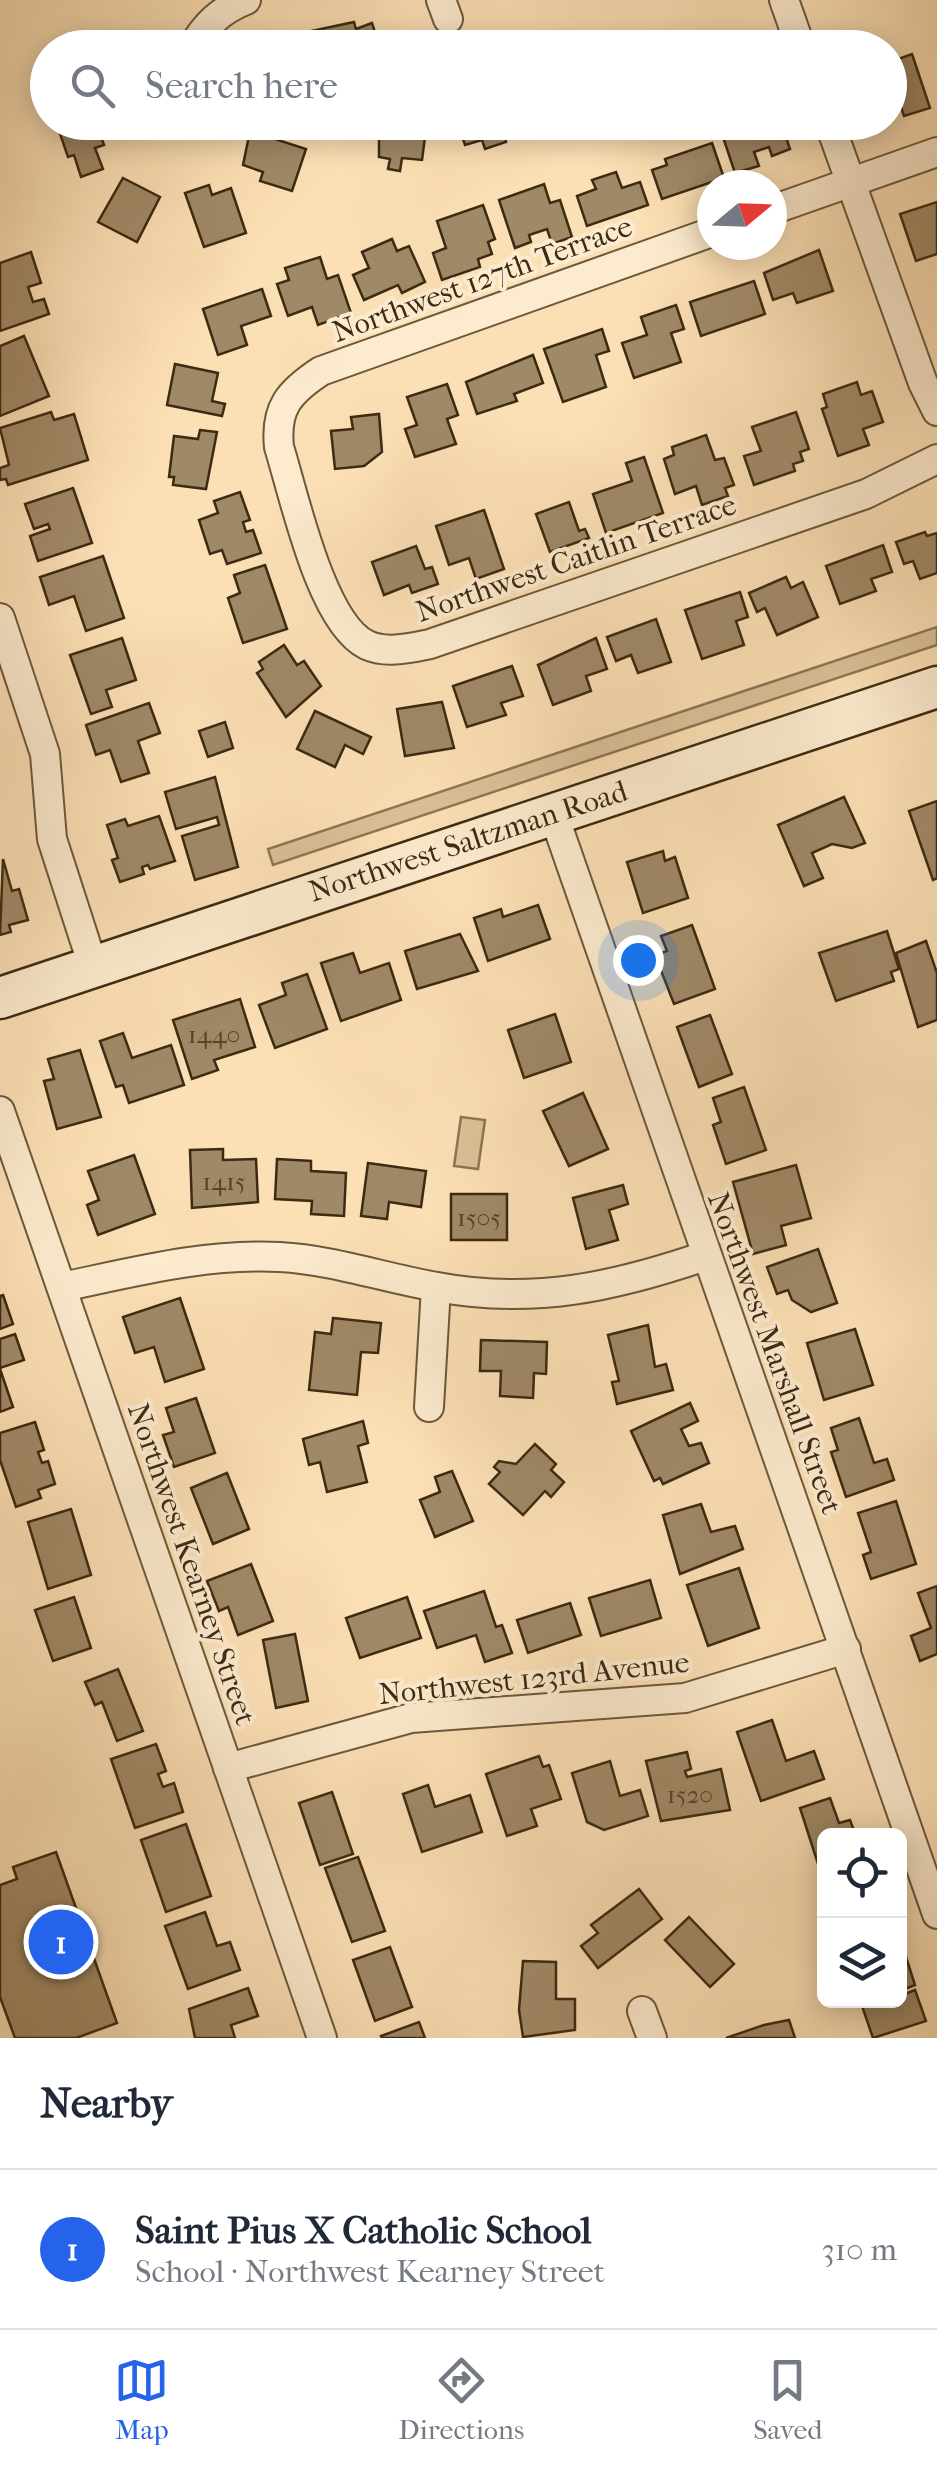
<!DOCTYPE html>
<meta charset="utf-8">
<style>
:root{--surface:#fff;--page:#f2f2f3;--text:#1f2937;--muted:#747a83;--line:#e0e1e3;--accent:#2563eb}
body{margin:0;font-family:"IM FELL French Canon",serif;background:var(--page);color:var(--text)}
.controls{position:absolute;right:30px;bottom:30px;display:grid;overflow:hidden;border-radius:15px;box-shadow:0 5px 25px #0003}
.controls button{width:90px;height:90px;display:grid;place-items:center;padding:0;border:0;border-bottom:2px solid var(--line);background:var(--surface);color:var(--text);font:50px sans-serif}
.compass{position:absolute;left:697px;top:170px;width:90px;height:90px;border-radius:50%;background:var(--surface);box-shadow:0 5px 25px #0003;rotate:71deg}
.you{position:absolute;left:638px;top:960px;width:35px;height:35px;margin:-25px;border:8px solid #fff;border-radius:50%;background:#1a73e8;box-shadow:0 0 0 15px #1a73e833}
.badge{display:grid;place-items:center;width:65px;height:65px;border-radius:50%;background:var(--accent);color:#fff;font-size:32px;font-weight:700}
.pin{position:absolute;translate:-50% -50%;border:5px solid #fff;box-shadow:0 2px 10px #0006}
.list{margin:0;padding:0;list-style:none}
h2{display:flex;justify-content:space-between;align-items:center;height:130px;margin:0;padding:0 40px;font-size:42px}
h2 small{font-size:32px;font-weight:400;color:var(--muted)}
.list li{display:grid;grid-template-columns:65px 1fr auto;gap:30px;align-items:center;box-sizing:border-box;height:160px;padding:0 40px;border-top:2px solid var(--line)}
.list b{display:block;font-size:38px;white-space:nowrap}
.list p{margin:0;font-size:32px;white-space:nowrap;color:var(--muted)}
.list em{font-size:32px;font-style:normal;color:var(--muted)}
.icon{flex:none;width:55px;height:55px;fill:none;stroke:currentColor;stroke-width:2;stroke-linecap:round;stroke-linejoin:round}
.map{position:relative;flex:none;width:937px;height:2038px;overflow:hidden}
.search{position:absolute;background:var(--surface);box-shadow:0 5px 25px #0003;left:30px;right:30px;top:30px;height:110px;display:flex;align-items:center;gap:25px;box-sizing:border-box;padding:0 35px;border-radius:55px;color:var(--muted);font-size:38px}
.sheet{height:290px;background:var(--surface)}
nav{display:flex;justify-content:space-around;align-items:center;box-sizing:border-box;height:140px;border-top:2px solid var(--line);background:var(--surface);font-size:28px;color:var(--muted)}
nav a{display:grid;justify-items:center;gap:5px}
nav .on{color:var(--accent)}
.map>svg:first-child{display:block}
.green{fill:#dbc199;stroke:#8c7656;stroke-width:2.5}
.building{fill:#a08967;stroke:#3c2a12;stroke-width:2.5}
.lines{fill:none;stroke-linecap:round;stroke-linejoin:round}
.street-casing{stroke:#6c583b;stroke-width:32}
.secondary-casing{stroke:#3c2a12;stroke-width:45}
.street{stroke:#fdebcf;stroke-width:28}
.secondary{stroke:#fdebcf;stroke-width:40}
.labels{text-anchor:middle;stroke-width:8;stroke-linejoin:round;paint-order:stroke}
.number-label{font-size:25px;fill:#554227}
.street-label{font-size:30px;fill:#3c2a12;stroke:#fdebcf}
</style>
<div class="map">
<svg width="937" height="2038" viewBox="0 0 937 2038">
<rect width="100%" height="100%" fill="#fce0b5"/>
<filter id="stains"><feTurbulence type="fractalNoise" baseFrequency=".002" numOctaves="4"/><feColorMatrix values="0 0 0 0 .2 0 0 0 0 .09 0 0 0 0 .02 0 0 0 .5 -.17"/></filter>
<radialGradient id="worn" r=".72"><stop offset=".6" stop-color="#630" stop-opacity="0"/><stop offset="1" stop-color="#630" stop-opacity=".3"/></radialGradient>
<g class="green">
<path d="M937 627V645L273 865 268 849Z"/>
<path d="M461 1117 485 1120 478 1169 454 1166Z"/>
</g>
<g class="building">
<path d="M354 22 356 29 372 23 380 48H312L307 32Z"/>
<path d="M912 54 930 108 904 116 900 104 890 108V62Z"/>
<path d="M56 122H96L104 145 95 148 103 169 81 177 74 155 68 157Z"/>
<path d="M366 122H427L422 160 402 158 400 171 388 169 390 159 379 157V137Z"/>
<path d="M457 122H506L510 135 505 137 506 142 485 149 482 140 465 145Z"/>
<path d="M718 122H781L790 149 772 156 769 147 754 152 759 166 735 173Z"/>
<path d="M250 131 306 149 292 191 260 181 263 172 243 165Z"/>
<path d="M712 143 724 178 662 199 652 170 667 165 665 159Z"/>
<path d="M616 172 622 188 640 182 648 205 587 226 577 196 596 189 592 180Z"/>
<path d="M123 178 160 197 137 242 98 222Z"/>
<path d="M544 184 550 203 560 200 572 237 552 244 547 229 529 235 531 242 515 248 499 200Z"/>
<path d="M209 185 212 195 231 188 246 233 204 247 185 193Z"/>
<path d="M937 202V254L916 261 900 214Z"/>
<path d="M483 205 495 239 488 242 492 254 478 259 480 267 442 280 433 253 446 248 437 221Z"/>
<path d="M392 239 397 251 409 246 425 282 402 293 398 285 364 300 353 275 369 268 362 252Z"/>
<path d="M819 250 833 291 797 303 793 293 773 300 764 273Z"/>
<path d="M31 252 41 283 28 287 33 302 44 299 49 314 0 331V263Z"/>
<path d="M320 257 327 279 338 275 351 313 318 325 312 307 288 316 277 284 289 280 285 268Z"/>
<path d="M754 281 765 314 701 336 690 302Z"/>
<path d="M262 289 271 316 241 326 247 345 218 355 203 309Z"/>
<path d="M676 305 684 329 671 333 681 362 634 378 622 343 647 335 641 317Z"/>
<path d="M602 329 609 351 596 355 606 387 563 402 544 349Z"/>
<path d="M24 336 49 396 0 416V346Z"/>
<path d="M533 355 543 383 514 394 517 401 477 414 466 382Z"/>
<path d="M175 364 218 373 212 401 225 404 222 416 167 405Z"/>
<path d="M857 382 861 395 872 391 883 422 863 429 869 445 838 456 822 409 827 407 823 394Z"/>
<path d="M447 384 458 415 447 419 456 444 415 457 405 429 417 425 407 397Z"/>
<path d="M51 412 54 420 74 414 88 460 8 485 6 479 0 480V468L9 465 0 428Z"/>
<path d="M796 412 809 449 800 452 803 461 793 464 795 471 754 485 744 456 761 451 752 427Z"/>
<path d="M379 414 382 452 364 466 335 469 331 431 353 429 351 417Z"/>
<path d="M200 430 217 432 206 489 173 485 174 477H169L174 436 198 439Z"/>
<path d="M706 435 715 460 724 458 734 485 725 488 728 496 702 505 696 486 675 494 664 459 674 455 672 447Z"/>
<path d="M644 457 663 513 606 533 593 494 632 481 626 463Z"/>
<path d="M73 488 92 543 38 561 30 536 50 529 48 524 34 529 25 504Z"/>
<path d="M240 492 250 520 243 522 246 532 253 530 261 553 227 564 222 550 210 554 199 520 218 513 214 501Z"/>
<path d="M569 502 579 531 585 529 589 538 550 552 536 514Z"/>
<path d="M484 510 504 569 476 579 469 558 449 565 436 526Z"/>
<path d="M925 532 927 536 937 533V573L920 579 913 561 904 564 896 542Z"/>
<path d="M883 545 892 572 871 579 876 591 840 604 826 566Z"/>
<path d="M416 546 425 569 432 567 438 584 412 593 409 585 384 595 372 562Z"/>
<path d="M103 556 124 618 86 631 74 596 49 605 40 577Z"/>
<path d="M265 565 287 629 243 643 228 598 240 593 234 575Z"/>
<path d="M786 577 791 588 803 582 818 617 777 635 765 608 757 612 749 593Z"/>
<path d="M740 592 748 617 736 621 744 645 702 659 685 610Z"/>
<path d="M656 619 671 662 638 673 631 655 616 661 607 637Z"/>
<path d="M122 638 136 680 106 690 112 707 91 714 70 655Z"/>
<path d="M596 638 607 669 586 676 591 691 553 705 538 665Z"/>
<path d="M284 645 297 665 304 661 321 686 286 717 257 673 263 669 259 662Z"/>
<path d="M512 666 523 696 501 703 506 715 467 727 453 686Z"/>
<path d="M442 702 454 748 405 756 397 709Z"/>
<path d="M149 703 160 733 138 741 149 773 121 782 110 750 96 755 86 725Z"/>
<path d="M315 711 371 737 363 754 345 745 335 767 297 749Z"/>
<path d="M225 722 233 748 208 757 199 731Z"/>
<path d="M215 777 238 867 195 880 182 836 219 825 217 817 176 829 165 792Z"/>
<path d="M844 797 865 843 852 848 832 844 812 853 823 878 804 886 778 825Z"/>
<path d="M937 801V878L933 880 909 811Z"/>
<path d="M159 816 175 861 150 869 148 865 142 867 144 874 120 882 112 860 118 858 107 825 125 819 128 826Z"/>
<path d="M663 851 665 861 675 857 688 898 643 913 627 862Z"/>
<path d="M3 859 12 891 19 889 28 920 9 925 11 932 0 935Z"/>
<path d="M538 905 550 939 488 961 474 918 501 909 503 917Z"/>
<path d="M692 925 715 989 674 1004 655 955 667 951 661 936Z"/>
<path d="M887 931 899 969 891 972 894 981 836 1001 819 953Z"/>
<path d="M460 934 478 971 417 989 405 951Z"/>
<path d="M926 941 937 973V1020L918 1027 896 953Z"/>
<path d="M353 953 360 973 389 963 401 1000 341 1021 321 963Z"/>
<path d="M307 974 327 1029 275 1048 259 1005 286 995 282 983Z"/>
<path d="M240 999 255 1047 214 1060 218 1070 192 1079 173 1020Z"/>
<path d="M555 1014 571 1062 524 1078 508 1030Z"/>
<path d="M710 1015 732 1074 699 1087 677 1027Z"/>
<path d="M123 1033 132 1058 171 1045 184 1085 129 1103 123 1085 116 1087 100 1041Z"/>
<path d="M80 1050 101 1117 57 1129 44 1081 54 1079 48 1059Z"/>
<path d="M744 1087 766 1150 726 1164 713 1125 721 1122 713 1098Z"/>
<path d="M583 1093 608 1149 569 1166 543 1111Z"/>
<path d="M223 1149V1160L256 1159 258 1202 192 1208 190 1150Z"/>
<path d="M134 1155 155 1214 98 1235 87 1205 99 1200 88 1171Z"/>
<path d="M277 1159 311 1161V1171L346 1173 344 1216 311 1214 312 1201 275 1199Z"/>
<path d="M368 1163 426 1171 421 1207 389 1202 387 1219 361 1216Z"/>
<path d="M796 1165 811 1218 781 1226 786 1245 753 1254 733 1182Z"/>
<path d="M623 1185 628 1204 609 1210 618 1240 586 1249 573 1198Z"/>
<rect x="451" y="1194" width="56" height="46"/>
<path d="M818 1249 837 1303 811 1312 792 1300 788 1290 777 1294 767 1267Z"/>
<path d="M3 1295 13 1324 0 1329V1296Z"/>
<path d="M180 1298 204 1369 165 1382 154 1347 135 1353 123 1317Z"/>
<path d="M333 1318 381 1323 378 1353 361 1352 357 1395 309 1390 315 1332 331 1334Z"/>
<path d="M648 1325 655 1367 666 1364 673 1390 617 1404 612 1382 619 1381 608 1335Z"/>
<path d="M855 1329 873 1385 824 1400 807 1343Z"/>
<path d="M15 1334 24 1360 0 1368V1339Z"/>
<path d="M481 1340 547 1342 546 1374 534 1373 533 1398 500 1396 501 1371H480Z"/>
<path d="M0 1369 13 1407 0 1412Z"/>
<path d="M196 1398 215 1453 174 1467 163 1435 174 1432 166 1408Z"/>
<path d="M690 1403 698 1421 681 1429 689 1446 701 1443 709 1463 663 1484 660 1478 654 1481 631 1431Z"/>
<path d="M859 1418 874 1463 887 1459 894 1480 846 1497 831 1452 838 1450 831 1428Z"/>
<path d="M363 1421 368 1443 358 1446 367 1482 327 1492 320 1462 309 1465 303 1439Z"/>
<path d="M35 1422 44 1450 38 1452 42 1463 48 1461 55 1484 38 1490 41 1498 16 1507 0 1460V1433Z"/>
<path d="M535 1444 556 1464 551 1470 564 1482 551 1497 545 1491 523 1515 489 1484 500 1472 494 1467 499 1461 516 1464Z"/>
<path d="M452 1471 473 1521 435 1537 420 1500 440 1492 435 1477Z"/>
<path d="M227 1473 249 1529 213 1544 191 1488Z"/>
<path d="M896 1501 916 1564 871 1579 863 1555 871 1552 858 1513Z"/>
<path d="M701 1504 711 1532 735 1526 743 1549 680 1574 663 1515Z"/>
<path d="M71 1509 91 1575 48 1589 28 1522Z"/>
<path d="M251 1564 273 1621 238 1635 228 1607 219 1611 207 1581Z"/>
<path d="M739 1568 759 1628 708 1646 687 1585Z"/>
<path d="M650 1580 661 1618 601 1636 589 1598Z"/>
<path d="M937 1586V1654L920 1661 911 1636 931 1628 918 1593Z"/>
<path d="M484 1591 496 1627 502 1625 512 1653 485 1662 476 1635 437 1648 424 1611Z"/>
<path d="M74 1597 91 1648 53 1661 35 1610Z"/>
<path d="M407 1597 421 1638 360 1658 346 1618Z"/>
<path d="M570 1603 581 1635 528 1653 517 1620Z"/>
<path d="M295 1634 308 1701 276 1708 263 1640Z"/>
<path d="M118 1669 143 1731 117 1741 102 1702 95 1705 85 1682Z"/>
<path d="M772 1720 786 1761 814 1751 824 1779 761 1801 737 1732Z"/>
<path d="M156 1744 166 1771 158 1774 163 1787 174 1783 183 1812 135 1828 111 1759Z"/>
<path d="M687 1752 691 1769 685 1771 687 1777 721 1769 730 1810 661 1821 646 1761Z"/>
<path d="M539 1756 543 1767 549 1765 561 1799 531 1809 537 1826 507 1836 486 1774Z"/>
<path d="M610 1761 620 1796 640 1790 648 1816 604 1830 587 1822 572 1773Z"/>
<path d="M428 1785 435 1807 470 1795 482 1832 422 1852 403 1794Z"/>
<path d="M332 1792 353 1854 320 1865 299 1803Z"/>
<path d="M830 1798 839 1823 850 1820 856 1836H824V1862L818 1864 800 1808Z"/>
<path d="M186 1824 211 1896 166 1912 141 1840Z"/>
<path d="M56 1852 117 2023 76 2038H15L0 1997V1885L17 1879 13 1867Z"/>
<path d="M358 1857 385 1931 352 1942 325 1868Z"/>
<path d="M639 1889 662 1919 598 1968 581 1946 598 1933 591 1925Z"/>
<path d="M205 1912 217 1946 230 1942 240 1970 188 1989 165 1926Z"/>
<path d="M689 1917 734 1964 710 1987 665 1940Z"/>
<path d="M390 1947 412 2007 375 2021 353 1960Z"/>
<path d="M906 1957 915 1985 900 1991V1959Z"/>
<path d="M523 1961 556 1962V1999H575V2030L523 2037 519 2010Z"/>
<path d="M248 1988 258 2016 231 2025 235 2038H195L189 2009Z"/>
<path d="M915 1990 926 2021 873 2038 860 2000H900V1996Z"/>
<path d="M789 2020 795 2038H726L764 2025Z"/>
<path d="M419 2022 425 2038H382L381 2036Z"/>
</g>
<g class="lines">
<defs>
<g id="street">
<path d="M441 0 448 19"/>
<path d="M784 0 801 48"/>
<path d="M192 48C206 24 221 10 246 0"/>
<path d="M829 122 923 383 937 411"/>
<path d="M772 210 937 152"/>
<path d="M712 232 321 371C289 392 275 408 279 447 294 495 321 623 367 645 386 654 410 648 430 644L866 494 937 459"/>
<path d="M0 618 45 754 52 839 93 966"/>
<path d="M553 813 937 1914"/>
<path d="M0 1111 322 2038"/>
<path d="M62 1287C134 1272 206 1253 280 1257 334 1260 384 1278 437 1287 533 1305 614 1287 705 1256"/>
<path d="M429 1407 436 1287"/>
<path d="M228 1768 411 1718 685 1698 846 1649"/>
<path d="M642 2011 652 2038"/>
</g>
<path id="secondary" d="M0 998 937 687"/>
</defs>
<use href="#street" class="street-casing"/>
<use href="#secondary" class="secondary-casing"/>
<use href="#street" class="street"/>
<use href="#secondary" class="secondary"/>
</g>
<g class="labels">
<g class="number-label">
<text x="214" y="1043">1440</text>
<text x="224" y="1190">1415</text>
<text x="479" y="1226">1505</text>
<text x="690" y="1803">1520</text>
</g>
<g class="street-label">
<text transform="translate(482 279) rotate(-20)" y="10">Northwest 127th Terrace</text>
<text transform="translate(576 558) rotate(-19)" y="10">Northwest Caitlin Terrace</text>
<text transform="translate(468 841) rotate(-18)" y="10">Northwest Saltzman Road</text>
<text transform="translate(775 1353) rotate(70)" y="10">Northwest Marshall Street</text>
<text transform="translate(192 1564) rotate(71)" y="10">Northwest Kearney Street</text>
<text transform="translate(534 1678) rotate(-6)" y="10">Northwest 123rd Avenue</text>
</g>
</g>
<rect width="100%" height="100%" filter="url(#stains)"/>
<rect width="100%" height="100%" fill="url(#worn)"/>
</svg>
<div class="controls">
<button><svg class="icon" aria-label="locate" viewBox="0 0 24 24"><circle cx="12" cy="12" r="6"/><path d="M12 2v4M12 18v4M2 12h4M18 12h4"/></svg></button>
<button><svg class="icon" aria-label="layers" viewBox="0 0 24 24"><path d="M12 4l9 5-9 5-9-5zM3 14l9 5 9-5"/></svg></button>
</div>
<svg class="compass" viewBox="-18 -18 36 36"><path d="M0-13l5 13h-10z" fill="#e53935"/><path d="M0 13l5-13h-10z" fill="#747a83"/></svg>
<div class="you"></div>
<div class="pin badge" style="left:61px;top:1942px">1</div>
<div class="search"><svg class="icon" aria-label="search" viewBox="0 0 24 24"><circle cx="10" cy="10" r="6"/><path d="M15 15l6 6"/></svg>Search here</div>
</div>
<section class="sheet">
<h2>Nearby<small></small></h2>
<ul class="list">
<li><span class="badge">1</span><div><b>Saint Pius X Catholic School</b><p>School · Northwest Kearney Street</p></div><em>310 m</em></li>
</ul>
</section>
<nav>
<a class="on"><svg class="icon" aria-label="map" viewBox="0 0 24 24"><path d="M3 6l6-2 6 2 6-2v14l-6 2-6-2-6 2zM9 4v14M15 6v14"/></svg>Map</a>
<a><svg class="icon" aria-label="directions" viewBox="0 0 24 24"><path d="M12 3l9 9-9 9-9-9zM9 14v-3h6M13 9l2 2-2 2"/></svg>Directions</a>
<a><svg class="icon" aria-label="saved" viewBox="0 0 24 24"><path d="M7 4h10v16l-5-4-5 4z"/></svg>Saved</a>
</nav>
